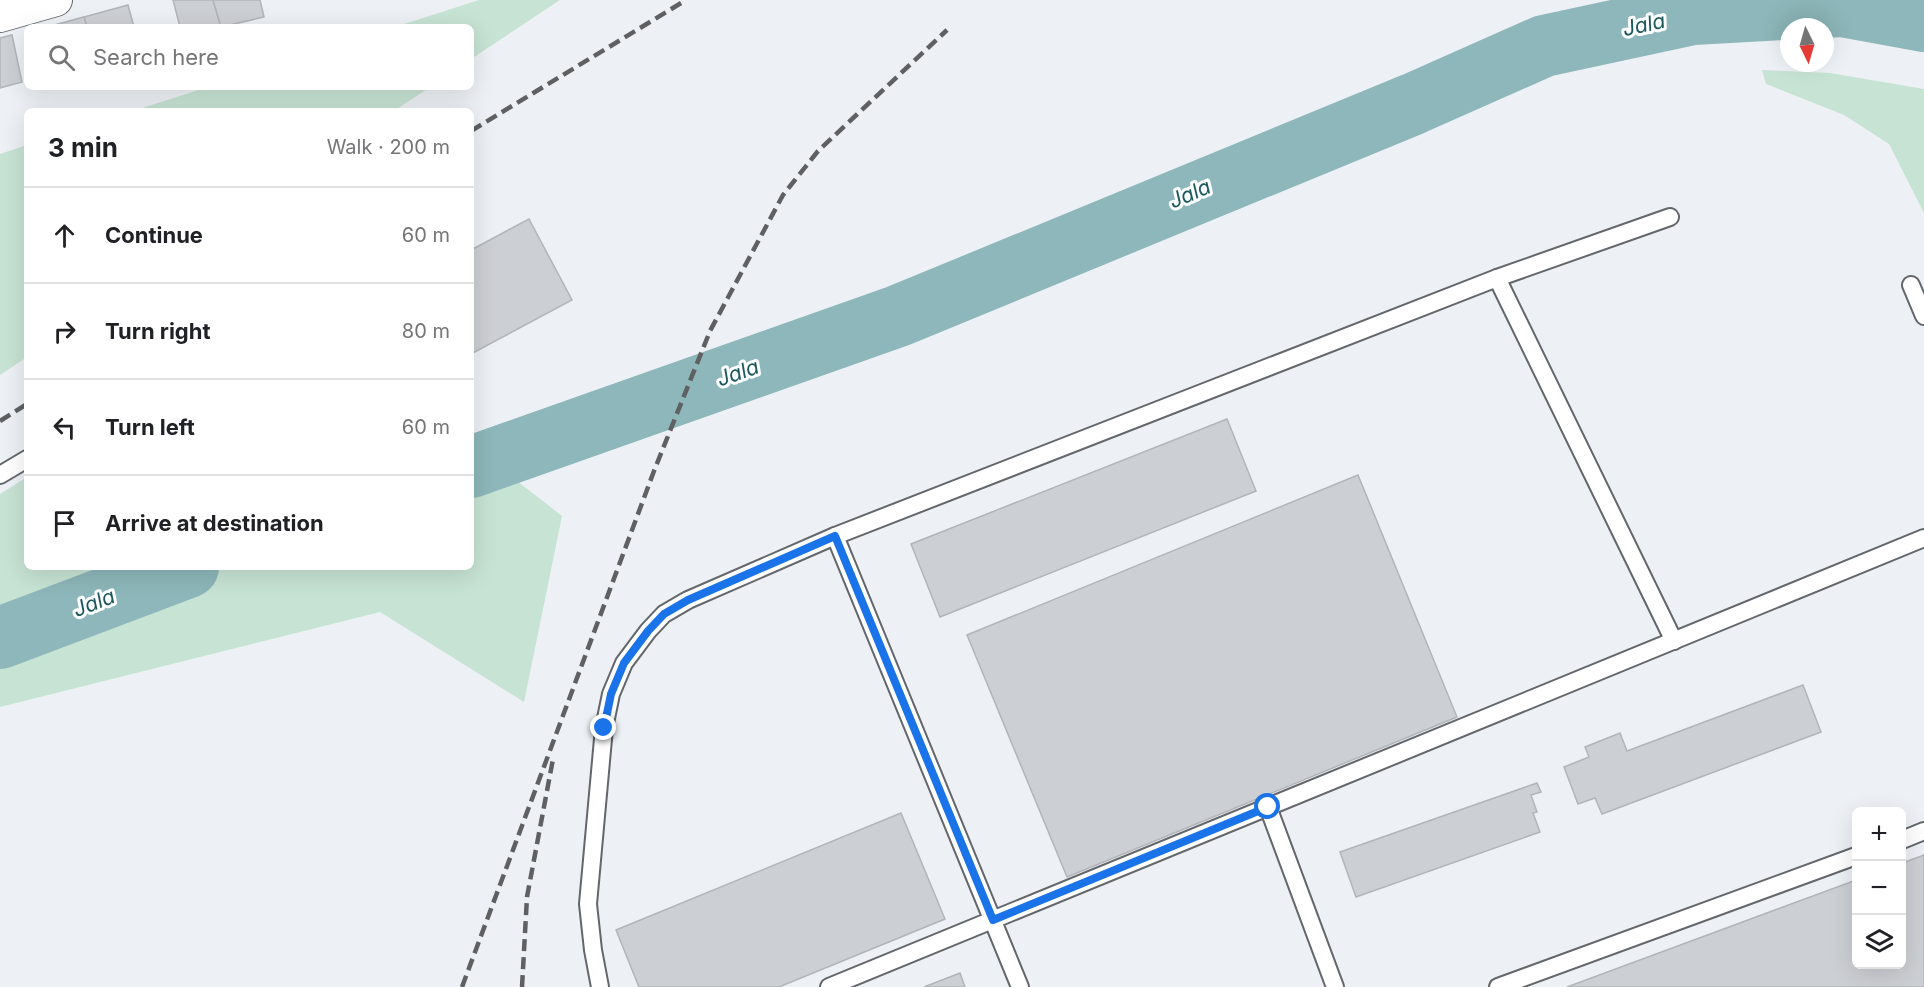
<!DOCTYPE html>
<meta charset="utf-8">
<style>
:root{--surface:#fff;--page:#f2f2f2;--text:#202124;--muted:#757577;--line:#e0e0e0}
body{margin:0;font-family:Inter,sans-serif;background:var(--page);color:var(--text)}
.controls{position:absolute;right:18px;bottom:18px;display:grid;overflow:hidden;border-radius:9px;box-shadow:0 6px 24px #0002}
.controls button{width:54px;height:54px;display:grid;place-items:center;padding:0;border:0;border-bottom:2px solid var(--line);background:var(--surface);color:var(--text);font:30px sans-serif}
.compass{position:absolute;left:1780px;top:18px;width:54px;height:54px;border-radius:50%;background:var(--surface);box-shadow:0 6px 24px #0002;rotate:175deg}
.stop{position:absolute;width:18px;height:18px;margin:-14px;border:4px solid #1a73e8;border-radius:50%;background:#fff}
.stop.end{background:#1a73e8;border-color:#fff;box-shadow:0 2px 6px #0008}
.list{margin:0;padding:0;list-style:none}
h2{display:flex;justify-content:space-between;align-items:center;height:78px;margin:0;padding:0 24px;font-size:26px}
h2 small{font-size:20px;font-weight:400;color:var(--muted)}
.list li{display:grid;grid-template-columns:39px 1fr auto;gap:18px;align-items:center;box-sizing:border-box;height:96px;padding:0 24px;border-top:2px solid var(--line)}
.list b{display:block;font-size:22px;white-space:nowrap}
.list em{font-size:20px;font-style:normal;color:var(--muted)}
.icon{flex:none;width:33px;height:33px;fill:none;stroke:currentColor;stroke-width:2;stroke-linecap:round;stroke-linejoin:round}
.map{position:relative;flex:none;width:1924px;height:987px;overflow:hidden}
.search{position:absolute;background:var(--surface);box-shadow:0 6px 24px #0002;left:24px;top:24px;width:450px;height:66px;display:flex;align-items:center;gap:15px;box-sizing:border-box;padding:0 21px;border-radius:9px;color:var(--muted);font-size:22px}
.panel{position:absolute;background:var(--surface);box-shadow:0 6px 24px #0002;left:24px;top:108px;width:450px;height:462px;border-radius:9px}
.map>svg:first-child{display:block}
.green{fill:#c7e3d3}
.lines{fill:none;stroke-linecap:round;stroke-linejoin:round}
.river{stroke:#8db7ba;stroke-width:62}
.building{fill:#cccfd3;stroke:#b1b5b9;stroke-width:1.5}
.service-casing{stroke:#63666a;stroke-width:20}
.minor-casing{stroke:#63666a;stroke-width:34}
.service{stroke:#fff;stroke-width:16}
.minor{stroke:#fff;stroke-width:32}
.rail{stroke:#5e6062;stroke-width:4.5;stroke-dasharray:12 6;stroke-linecap:butt}
.route{stroke:#1a73e8;stroke-width:8}
.labels{text-anchor:middle;stroke-width:6;stroke-linejoin:round;paint-order:stroke}
.water-label{font-size:21px;font-style:italic;fill:#1d595c;stroke:#fdfeff}
</style>
<div class="map">
<svg width="1924" height="987" viewBox="0 0 1924 987">
<rect width="100%" height="100%" fill="#edf1f5"/>
<g class="green">
<path d="M479 0H560L471 59V27H395Z"/>
<path d="M1762 70 1830 73 1924 89V213L1889 144 1844 115 1766 84Z"/>
<path d="M208 87H430L394 111H133Z"/>
<path d="M27 145V357L0 375V154Z"/>
<path d="M471 445 562 516 524 702 380 612 0 707V494L27 477V567H471Z"/>
</g>
<g class="lines">
<g class="river">
<path d="M471 467 898 316 1413 104 1544 46 1693 14 1842 6 1924 21"/>
<path d="M0 638 188 567"/>
</g>
</g>
<g class="building">
<path d="M173 0H213L221 27H180Z"/>
<path d="M213 0H260L264 17 221 27Z"/>
<path d="M128 5 134 27H87L84 17Z"/>
<path d="M84 17 87 27H47Z"/>
<path d="M12 35 22 82 0 88V38Z"/>
<path d="M529 219 572 300 471 354V250Z"/>
<path d="M1227 419 1256 491 940 617 911 544Z"/>
<path d="M1358 475 1457 717 1067 877 967 635Z"/>
<path d="M1803 685 1821 732 1602 814 1595 798 1578 804 1564 767 1589 757 1585 747 1620 733 1627 751Z"/>
<path d="M1537 783 1541 792 1531 795 1537 812 1533 813 1540 832 1356 897 1340 852Z"/>
<path d="M901 813 945 919 779 987H639L616 930Z"/>
<path d="M1924 855V987H1567L1856 880V964H1902V863Z"/>
<path d="M960 973 965 987H924Z"/>
</g>
<g class="lines">
<defs>
<g id="service">
<path d="M1497 278 1674 641"/>
<path d="M1911 285 1924 316"/>
<path d="M0 475 27 459"/>
<path d="M835 536 1020 987"/>
<path d="M1268 807 1335 987"/>
<path d="M1902 840 1924 831"/>
<path d="M600 987 593 950 588 904 604 728 611 694 624 663 648 631 664 614 688 600 835 536 1497 278 1670 217"/>
<path d="M829 987 1924 538"/>
<path d="M1498 987 1856 856"/>
</g>
<path id="minor" d="M0 16 56 0"/>
</defs>
<use href="#service" class="service-casing"/>
<use href="#minor" class="minor-casing"/>
<use href="#service" class="service"/>
<use href="#minor" class="minor"/>
<g class="rail">
<path d="M471 131 686 0"/>
<path d="M0 421 27 404"/>
<path d="M462 987 654 471 710 331 783 195 818 151 947 30"/>
<path d="M522 987 527 897 553 759"/>
</g>
</g>
<g class="lines">
<path class="route" d="M604 728 611 694 624 663 648 631 664 614 688 600 835 536 993 920 1268 807"/>
</g>
<g class="labels">
<g class="water-label">
<text transform="translate(1644 25) rotate(-12)" y="7">Jala</text>
<text transform="translate(1190 194) rotate(-23)" y="7">Jala</text>
<text transform="translate(738 373) rotate(-19)" y="7">Jala</text>
<text transform="translate(94 603) rotate(-21)" y="7">Jala</text>
</g>
</g>
</svg>
<div class="controls">
<button>+</button>
<button>−</button>
<button><svg class="icon" aria-label="layers" viewBox="0 0 24 24"><path d="M12 4l9 5-9 5-9-5zM3 14l9 5 9-5"/></svg></button>
</div>
<svg class="compass" viewBox="-18 -18 36 36"><path d="M0-13l5 13h-10z" fill="#e53935"/><path d="M0 13l5-13h-10z" fill="#757577"/></svg>
<div class="stop" style="left:1268px;top:807px"></div>
<div class="stop end" style="left:604px;top:728px"></div>
<div class="search"><svg class="icon" aria-label="search" viewBox="0 0 24 24"><circle cx="10" cy="10" r="6"/><path d="M15 15l6 6"/></svg>Search here</div>
<section class="panel">
<h2>3 min<small>Walk · 200 m</small></h2>
<ul class="list">
<li><svg class="icon" aria-label="ahead" viewBox="0 0 24 24"><path d="M12 20V5M6 11l6-6 6 6"/></svg><div><b>Continue</b></div><em>60 m</em></li>
<li><svg class="icon" aria-label="right" viewBox="0 0 24 24"><path d="M7 20v-9h11M14 6l5 5-5 5"/></svg><div><b>Turn right</b></div><em>80 m</em></li>
<li><svg class="icon" aria-label="left" viewBox="0 0 24 24"><path d="M17 20v-9H6M10 6l-5 5 5 5"/></svg><div><b>Turn left</b></div><em>60 m</em></li>
<li><svg class="icon" aria-label="arrive" viewBox="0 0 24 24"><path d="M6 21V4h12l-3 4 3 4H6"/></svg><div><b>Arrive at destination</b></div></li>
</ul>
</section>
</div>
